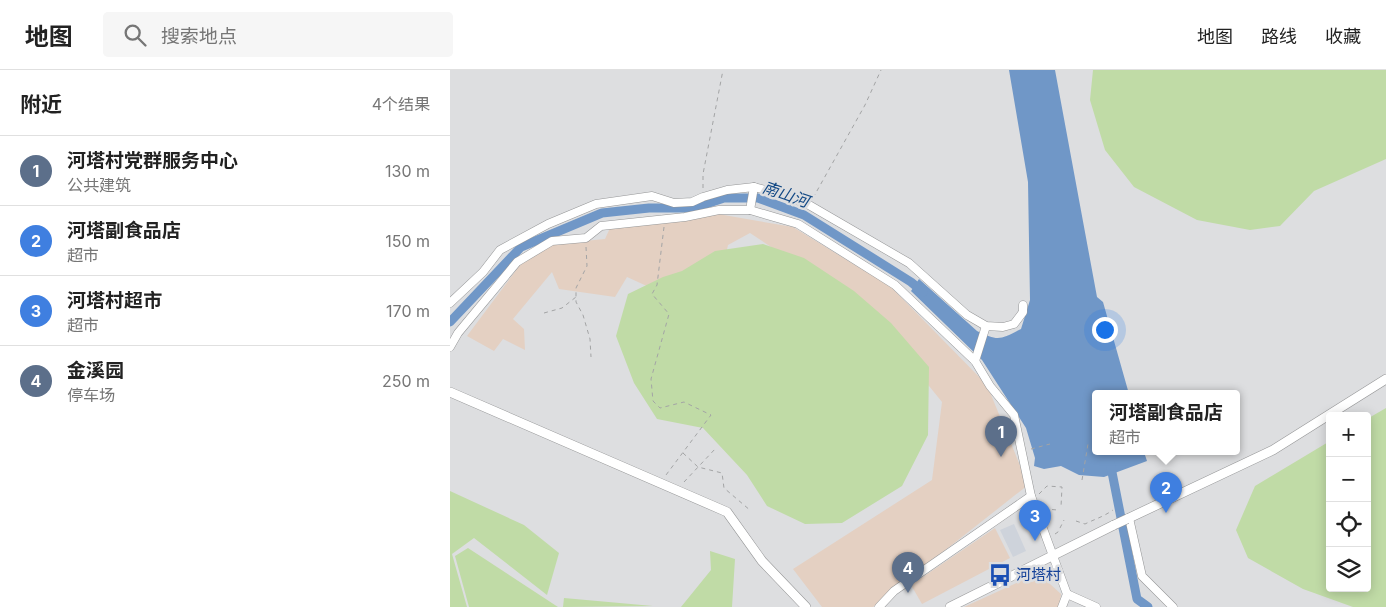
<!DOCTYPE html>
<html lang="zh">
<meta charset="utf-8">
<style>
:root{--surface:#fff;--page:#f6f6f6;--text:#222;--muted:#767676;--line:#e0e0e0;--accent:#111827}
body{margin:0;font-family:Inter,"Noto Sans SC",sans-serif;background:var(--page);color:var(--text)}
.controls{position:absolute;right:15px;bottom:15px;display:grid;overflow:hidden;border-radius:5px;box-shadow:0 2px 12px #0003}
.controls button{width:45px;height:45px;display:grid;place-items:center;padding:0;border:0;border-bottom:1px solid var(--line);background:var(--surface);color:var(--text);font:25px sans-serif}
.you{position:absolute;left:654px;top:259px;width:18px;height:18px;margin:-12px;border:4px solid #fff;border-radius:50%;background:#1a73e8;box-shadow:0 0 0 8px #1a73e833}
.badge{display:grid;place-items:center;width:32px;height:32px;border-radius:50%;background:var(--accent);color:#fff;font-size:16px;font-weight:700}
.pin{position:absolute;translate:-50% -41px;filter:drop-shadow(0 1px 2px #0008)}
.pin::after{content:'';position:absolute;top:26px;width:18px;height:15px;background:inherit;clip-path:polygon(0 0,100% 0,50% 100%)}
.popup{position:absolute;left:642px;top:320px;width:148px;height:65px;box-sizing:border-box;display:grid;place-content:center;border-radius:5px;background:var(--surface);filter:drop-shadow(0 1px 4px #0005);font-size:16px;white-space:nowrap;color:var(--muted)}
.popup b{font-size:19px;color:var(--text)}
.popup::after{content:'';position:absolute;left:50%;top:100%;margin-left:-10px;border:10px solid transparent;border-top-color:var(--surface)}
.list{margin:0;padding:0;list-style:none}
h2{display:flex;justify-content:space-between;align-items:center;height:65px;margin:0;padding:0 20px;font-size:21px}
h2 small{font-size:16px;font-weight:400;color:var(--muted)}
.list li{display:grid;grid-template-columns:32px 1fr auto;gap:15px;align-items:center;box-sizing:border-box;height:70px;padding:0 20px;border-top:1px solid var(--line)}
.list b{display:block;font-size:19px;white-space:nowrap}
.list p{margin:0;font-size:16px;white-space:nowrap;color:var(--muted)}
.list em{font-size:16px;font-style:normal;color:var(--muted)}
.icon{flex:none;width:28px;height:28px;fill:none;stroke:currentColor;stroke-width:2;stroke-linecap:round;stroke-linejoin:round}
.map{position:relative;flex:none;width:936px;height:537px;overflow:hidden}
header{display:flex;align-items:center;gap:30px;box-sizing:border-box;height:70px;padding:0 25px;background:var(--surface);border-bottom:1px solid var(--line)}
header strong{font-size:24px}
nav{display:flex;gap:28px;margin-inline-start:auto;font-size:18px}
.search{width:350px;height:45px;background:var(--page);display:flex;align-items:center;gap:12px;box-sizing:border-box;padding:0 18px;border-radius:5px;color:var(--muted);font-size:19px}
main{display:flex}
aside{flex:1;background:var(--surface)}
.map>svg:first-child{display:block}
.built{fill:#ced3db}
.industrial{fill:#e4d0c2}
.green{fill:#c0dba6}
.water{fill:#7097c7}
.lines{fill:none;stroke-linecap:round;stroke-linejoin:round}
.canal{stroke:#7097c7;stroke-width:9}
.minor-casing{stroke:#959697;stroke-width:9}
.tertiary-casing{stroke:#959697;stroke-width:10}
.path{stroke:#a3a4a5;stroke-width:1;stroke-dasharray:4 4;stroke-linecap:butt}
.minor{stroke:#fff;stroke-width:8}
.tertiary{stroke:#fff;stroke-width:9}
.tertiary-bridge-casing{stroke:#959697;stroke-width:10;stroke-linecap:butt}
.tertiary-bridge{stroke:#fff;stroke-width:9}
.labels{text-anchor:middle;stroke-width:5;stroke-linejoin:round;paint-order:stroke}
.transit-label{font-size:15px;fill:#164399;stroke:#dddee0;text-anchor:start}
.water-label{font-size:16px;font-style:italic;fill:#134985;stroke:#dddee0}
</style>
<header>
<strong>地图</strong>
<div class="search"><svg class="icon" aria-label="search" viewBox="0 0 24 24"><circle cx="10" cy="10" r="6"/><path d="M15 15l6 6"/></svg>搜索地点</div>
<nav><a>地图</a><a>路线</a><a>收藏</a></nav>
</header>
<main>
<aside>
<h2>附近<small>4个结果</small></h2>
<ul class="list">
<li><span class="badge" style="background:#5c6f8a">1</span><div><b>河塔村党群服务中心</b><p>公共建筑</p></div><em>130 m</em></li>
<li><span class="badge" style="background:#3f7fe0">2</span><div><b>河塔副食品店</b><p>超市</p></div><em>150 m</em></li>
<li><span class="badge" style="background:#3f7fe0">3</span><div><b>河塔村超市</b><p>超市</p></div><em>170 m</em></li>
<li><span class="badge" style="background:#5c6f8a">4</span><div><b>金溪园</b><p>停车场</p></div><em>250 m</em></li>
</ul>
</aside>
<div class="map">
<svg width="936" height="537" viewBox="0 0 936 537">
<rect width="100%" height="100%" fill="#dddee0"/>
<path class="built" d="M564 454 576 481 563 487 550 460Z"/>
<g class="industrial">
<path d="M268 144 343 157 441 217 537 315 578 415 423 537H372L343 499 482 410 492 332 419 242 300 163 278 175 272 202 199 217 177 207 165 227 109 219 102 202 63 249 74 259 75 280 53 269 44 281 17 266 70 195 103 174 155 169 160 158Z"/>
<path d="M545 458 560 488 472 534 461 515Z"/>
<path d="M588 503 611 524 609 537H514Z"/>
</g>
<g class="green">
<path d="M643 0H936V89L864 121 830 156 800 160 747 150 684 117 655 80 640 30Z"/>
<path d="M313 174 354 188 404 221 441 253 479 297 478 365 452 416 392 453 355 454 317 436 297 405 253 358 207 349 184 313 166 266 178 224 213 207 232 201 265 181Z"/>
<path d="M936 338V537H903L853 519 798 488 786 460 805 416 880 371V518H917V349Z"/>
<path d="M0 421 74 455 109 483 97 525 24 468 2 484 17 537H0Z"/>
<path d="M18 478 108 537H19L5 486Z"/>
<path d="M260 481 285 489 282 537H231L261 500Z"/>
<path d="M114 528 203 536 113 537Z"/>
</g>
<path class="water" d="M559 0H605L647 227 653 232 679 324H646V382H694L697 391 654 407 629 405 611 396 594 399 584 396 585 388 576 358 532 290 461 221 469 209 527 261C549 272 551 269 571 259L580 230 578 112Z"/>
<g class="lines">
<g class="canal">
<path d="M0 252 71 177 152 143 199 138H244L274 128H308L354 145 461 212 473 222"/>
<path d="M658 382 687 529 698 537"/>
</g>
<defs>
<g id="minor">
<path d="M300 140 304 117"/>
<path d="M0 233 33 202 50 180 98 154 146 134 202 126 224 133 242 132 253 127 277 120 304 117 335 125 359 135 459 193 517 245 536 256 553 257 564 254 573 242V235"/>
<path d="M0 277 8 263 67 192 102 171 136 168 151 156 235 147 269 140H300L348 154 445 215 525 291 540 316 564 345 581 426 617 524 612 537"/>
<path d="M525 291 536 256"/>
<path d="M679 448 692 506 723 537"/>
<path d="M617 524 646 537"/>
<path d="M429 537 444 521 581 426"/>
</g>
<g id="tertiary">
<path d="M0 322 277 442 312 491 356 537"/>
<path d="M677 449 823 380 936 309"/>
<path d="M500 537 664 455"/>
</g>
</defs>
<use href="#minor" class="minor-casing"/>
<use href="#tertiary" class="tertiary-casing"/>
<g class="path">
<path d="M253 118V104L273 0"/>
<path d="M363 128 415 35 431 0"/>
<path d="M214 157 207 215 202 224 219 244 201 309 203 331 210 338 234 332 261 345 216 405"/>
<path d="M136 177 137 196 126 218V232L133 245 140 269 141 287"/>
<path d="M94 243 112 238 126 227"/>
<path d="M581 379 600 374"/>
<path d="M233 383 248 397 272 403 274 418 301 441"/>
<path d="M632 410 638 374"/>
<path d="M234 412 266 378"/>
<path d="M589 424 597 416 612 417 611 437"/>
<path d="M594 439 608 440"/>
<path d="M626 451 635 454C645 449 653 447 663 440"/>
<path d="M605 464 608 462 614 450"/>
</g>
<use href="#minor" class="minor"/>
<use href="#tertiary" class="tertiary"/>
<defs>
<path id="tertiary-bridge" d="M664 455 677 449"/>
</defs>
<use href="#tertiary-bridge" class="tertiary-bridge-casing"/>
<use href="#tertiary-bridge" class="tertiary-bridge"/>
</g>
<defs>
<symbol id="bus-bare" viewBox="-9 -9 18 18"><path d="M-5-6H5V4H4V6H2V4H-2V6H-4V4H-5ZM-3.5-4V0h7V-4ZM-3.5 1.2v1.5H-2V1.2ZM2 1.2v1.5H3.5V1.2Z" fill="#1a4fb4" stroke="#dddee0" stroke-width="2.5" paint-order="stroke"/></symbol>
</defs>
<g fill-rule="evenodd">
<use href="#bus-bare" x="534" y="489" width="32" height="32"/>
</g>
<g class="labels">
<g class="transit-label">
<text x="566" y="510">河塔村</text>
</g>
<g class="water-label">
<text transform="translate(336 124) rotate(19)" y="6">南山河</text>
</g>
</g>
</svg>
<div class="controls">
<button>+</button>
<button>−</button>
<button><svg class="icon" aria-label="locate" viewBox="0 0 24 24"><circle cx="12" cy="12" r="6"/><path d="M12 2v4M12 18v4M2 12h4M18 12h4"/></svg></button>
<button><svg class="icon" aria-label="layers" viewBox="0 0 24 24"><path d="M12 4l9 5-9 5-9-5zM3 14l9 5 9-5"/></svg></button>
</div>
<div class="you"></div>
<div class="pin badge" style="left:551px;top:387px;background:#5c6f8a">1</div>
<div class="pin badge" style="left:716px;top:443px;background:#3f7fe0">2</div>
<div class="popup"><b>河塔副食品店</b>超市</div>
<div class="pin badge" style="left:585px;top:471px;background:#3f7fe0">3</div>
<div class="pin badge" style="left:458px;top:523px;background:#5c6f8a">4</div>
</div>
</main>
